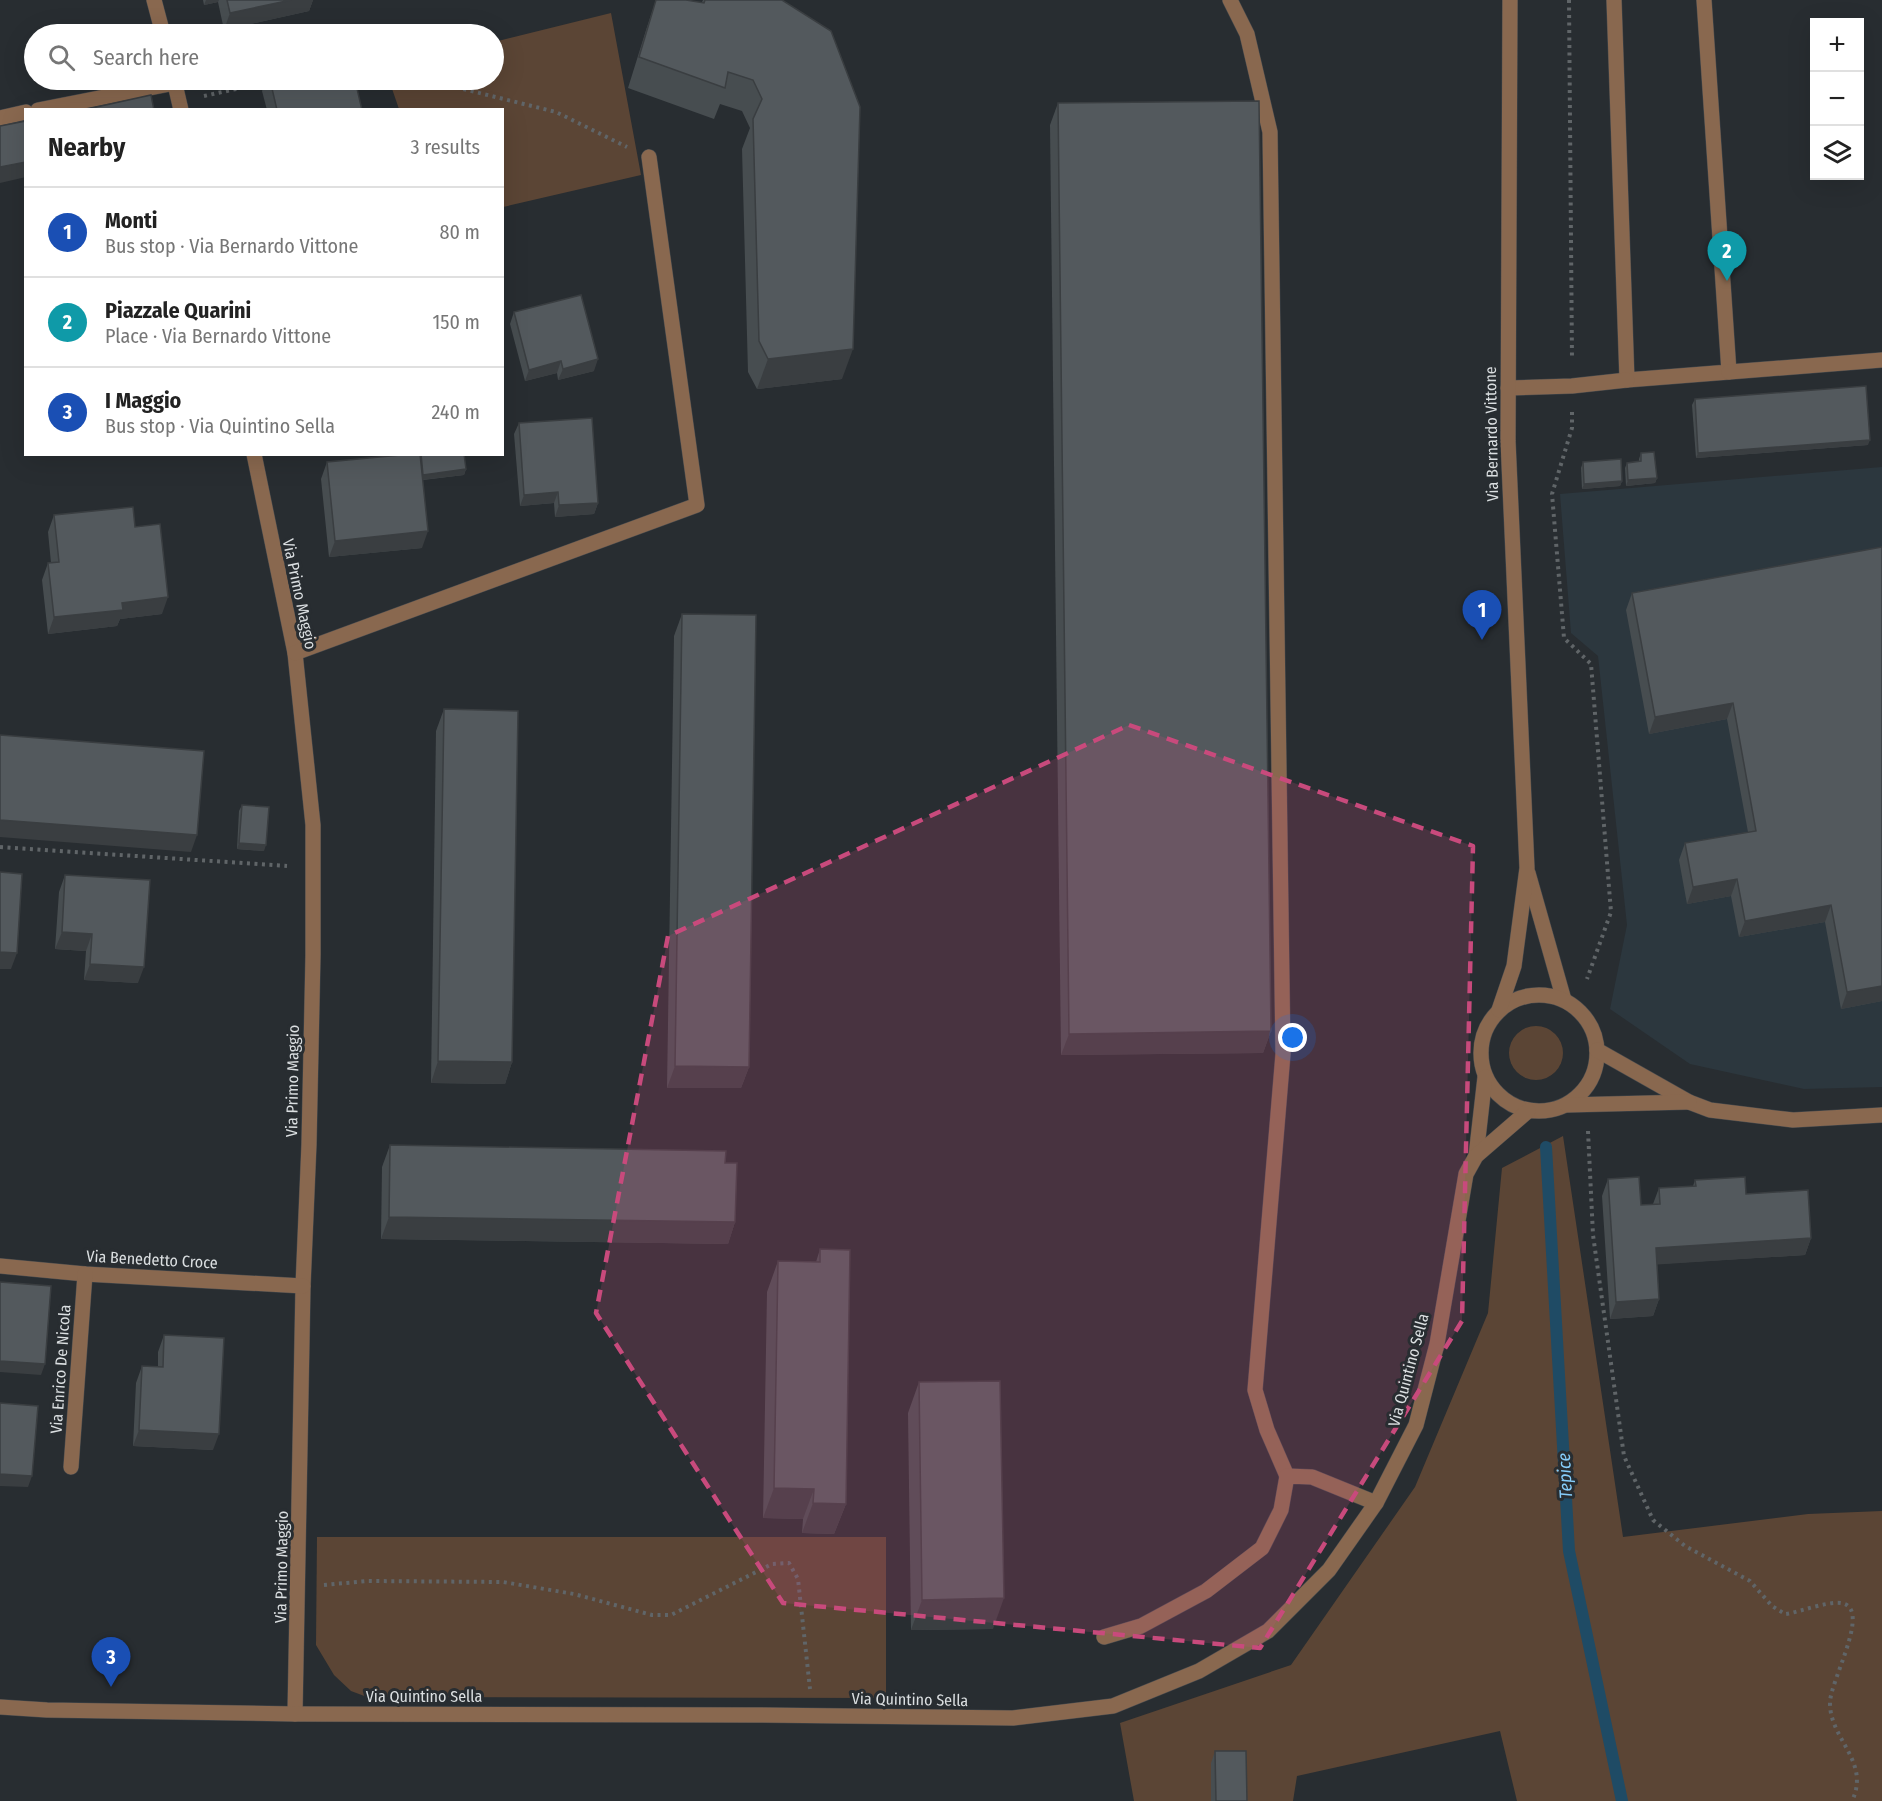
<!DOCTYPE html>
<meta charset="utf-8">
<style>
:root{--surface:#fff;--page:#f6f6f6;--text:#222;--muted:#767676;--line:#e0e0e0;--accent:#2563eb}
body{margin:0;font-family:"Fira Sans Condensed",sans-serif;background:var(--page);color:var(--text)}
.controls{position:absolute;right:18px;top:18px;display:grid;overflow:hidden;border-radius:0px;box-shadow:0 6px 24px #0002}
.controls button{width:54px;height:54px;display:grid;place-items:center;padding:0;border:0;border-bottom:2px solid var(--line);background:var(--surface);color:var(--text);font:30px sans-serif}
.you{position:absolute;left:1293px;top:1038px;width:21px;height:21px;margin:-15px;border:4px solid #fff;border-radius:50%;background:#1a73e8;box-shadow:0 0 0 9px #1a73e833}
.badge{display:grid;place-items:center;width:39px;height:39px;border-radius:50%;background:var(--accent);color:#fff;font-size:20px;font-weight:700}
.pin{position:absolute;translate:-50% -50px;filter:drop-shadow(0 2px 3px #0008)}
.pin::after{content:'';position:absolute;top:32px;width:21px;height:18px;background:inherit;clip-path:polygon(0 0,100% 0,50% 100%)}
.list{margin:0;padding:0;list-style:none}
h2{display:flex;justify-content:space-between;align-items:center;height:78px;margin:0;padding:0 24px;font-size:26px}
h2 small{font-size:20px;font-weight:400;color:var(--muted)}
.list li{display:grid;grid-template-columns:39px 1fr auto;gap:18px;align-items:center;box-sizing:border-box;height:90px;padding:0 24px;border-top:2px solid var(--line)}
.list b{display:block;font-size:22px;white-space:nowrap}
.list p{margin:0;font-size:20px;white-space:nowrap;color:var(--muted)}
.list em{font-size:20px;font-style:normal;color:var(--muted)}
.icon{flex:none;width:33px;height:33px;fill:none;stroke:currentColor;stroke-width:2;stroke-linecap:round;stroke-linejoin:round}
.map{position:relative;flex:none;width:1882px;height:1801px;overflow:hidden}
.search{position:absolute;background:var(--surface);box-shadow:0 6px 24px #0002;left:24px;top:24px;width:480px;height:66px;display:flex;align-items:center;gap:15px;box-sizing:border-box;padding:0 21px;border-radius:33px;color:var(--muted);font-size:22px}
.panel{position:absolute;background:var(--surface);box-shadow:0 6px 24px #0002;left:24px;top:108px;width:480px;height:348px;border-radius:0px}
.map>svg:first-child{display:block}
.built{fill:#2c373e}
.green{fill:#5b4535}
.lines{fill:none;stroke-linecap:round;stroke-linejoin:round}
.stream{stroke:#1f4b65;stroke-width:12}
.minor-casing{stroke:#45494d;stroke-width:16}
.path{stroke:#606568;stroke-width:4;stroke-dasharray:3 4.5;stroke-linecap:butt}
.minor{stroke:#89684f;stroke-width:15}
.wall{fill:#474d50}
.shaded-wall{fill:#3a3e41}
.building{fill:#53595d;stroke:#3a3e41;stroke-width:1.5}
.marked{fill:#c84a7c;fill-opacity:0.2;stroke:#c84a7c;stroke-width:4.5;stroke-dasharray:12 8;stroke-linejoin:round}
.labels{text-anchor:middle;stroke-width:6;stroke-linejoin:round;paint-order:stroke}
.street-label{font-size:16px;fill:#dbdfe1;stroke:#282d31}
.water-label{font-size:18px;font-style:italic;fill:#86cdfa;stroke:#282d31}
</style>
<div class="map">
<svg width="1882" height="1801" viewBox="0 0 1882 1801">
<rect width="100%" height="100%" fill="#282d31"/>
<path class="built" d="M1882 467V1087L1804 1089 1690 1064 1610 1009 1627 925 1598 656 1571 633 1560 494Z"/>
<g class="green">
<path d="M611 13 641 175 503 207 502 110 399 109 389 80H494V42Z"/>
<circle cx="1536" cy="1053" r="27"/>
<path d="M1563 1136 1623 1537 1808 1514 1882 1511V1801H1517L1500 1731 1297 1776 1293 1801H1134L1120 1723 1291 1665 1415 1487 1488 1313 1502 1168Z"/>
<path d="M317 1537H886V1698L367 1697 351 1691 334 1675 316 1645Z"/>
</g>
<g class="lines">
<path class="stream" d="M1546 1147 1569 1551 1622 1801"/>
<defs>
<g id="minor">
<path d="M154 0 163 34"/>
<path d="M1230 0 1247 34 1270 132 1283 1054 1255 1390 1267 1430 1287 1476"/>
<path d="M1614 0 1627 380 1729 372 1704 0"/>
<path d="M174 80 181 110"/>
<path d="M38 110 175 83"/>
<path d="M0 118 26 112"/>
<path d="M1729 372 1882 360"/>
<path d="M1508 388 1572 386 1627 380"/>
<path d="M254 454 295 653 313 825V955L309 1144 303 1286 295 1714"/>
<path d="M295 653 697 505 649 157"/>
<path d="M1528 873 1564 1000"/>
<circle cx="1539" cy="1053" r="58"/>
<path d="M1499 1010 1514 966 1527 868 1508 441 1510 0"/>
<path d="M1597 1050 1689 1102 1710 1110 1793 1120 1882 1115"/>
<path d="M1567 1105 1689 1102"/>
<path d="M1476 1156 1485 1077"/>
<path d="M0 1266 85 1274 303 1286"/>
<path d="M71 1467 85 1274"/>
<path d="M1104 1637 1141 1626 1206 1591 1262 1548 1281 1510 1287 1476 1312 1477 1376 1503"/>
<path d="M0 1707 47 1710 295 1714 755 1715 1013 1718 1113 1706 1199 1671 1268 1631 1329 1570 1376 1503 1416 1425 1437 1344 1466 1174 1476 1156 1528 1111"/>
</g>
</defs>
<use href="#minor" class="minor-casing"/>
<g class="path">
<path d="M1569 0 1572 359"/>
<path d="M427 80 556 112 627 147"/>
<path d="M204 96 277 80"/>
<path d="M1572 412V428L1552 494 1564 638 1591 664 1611 912 1587 979"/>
<path d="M0 847 287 866"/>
<path d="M1588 1131 1593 1235 1624 1456 1653 1520 1685 1546 1750 1581 1772 1606 1785 1614C1799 1613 1837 1596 1848 1606 1865 1620 1831 1681 1830 1702 1829 1739 1871 1761 1852 1801"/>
<path d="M324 1585 367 1581 503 1582 574 1594 652 1615H671L772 1564 789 1563 798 1579 810 1689"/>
</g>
<use href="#minor" class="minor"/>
</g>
<g class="wall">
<path d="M203 0H313L309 11 224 30 218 2 204 5Z"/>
<path d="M656 0 702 2 703 0H782L842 379 757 389 748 372 742 149 750 128 742 111 720 104 714 119 628 88 647 27Z"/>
<path d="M267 80H355L362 110H267L262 91Z"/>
<path d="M1058 103 1271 1031 1263 1053 1061 1055 1050 125Z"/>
<path d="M514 312 594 371 558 380 557 373 525 381 510 324Z"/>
<path d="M1695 399 1868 445 1696 458 1692 405Z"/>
<path d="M519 423 598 503 594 514 555 517 554 503 520 506 514 434Z"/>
<path d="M1641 453 1657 478 1655 483 1626 486 1625 468 1627 463 1639 462V459Z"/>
<path d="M327 462 466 469 464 475 423 480 422 548 329 557 321 479Z"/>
<path d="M1583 462 1622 481 1620 486 1582 489 1581 468Z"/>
<path d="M54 515 135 527 162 614 120 619 117 626 48 634 42 580 48 563H51L48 532Z"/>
<path d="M1882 547V1001L1841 1009 1825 922 1739 937 1731 896 1687 904 1679 860 1685 843 1748 832 1727 719 1649 734 1626 610 1632 593Z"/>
<path d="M682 614 749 1067 741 1088H667L674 636Z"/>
<path d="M444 709 512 1062 505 1084 431 1083 436 731Z"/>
<path d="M242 805 264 851 237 849 239 811Z"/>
<path d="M65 875 138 983 84 980 86 951 55 949 59 892Z"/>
<path d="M390 1145 725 1163 735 1222 728 1244 381 1239 382 1167Z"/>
<path d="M1608 1179 1641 1205 1653 1204 1659 1188 1693 1186 1695 1180 1746 1194 1811 1238 1805 1255 1657 1264 1659 1299 1653 1316 1610 1319 1602 1196Z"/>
<path d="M820 1249 846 1504 834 1534 802 1533 803 1519 763 1518 767 1292 778 1261 816 1262Z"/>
<path d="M164 1335 213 1450 133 1446 136 1383 142 1366 158 1367V1352Z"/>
<path d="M919 1382 993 1629 911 1630 908 1413Z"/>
<path d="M1215 1751 1247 1801H1211V1763Z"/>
</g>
<g class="shaded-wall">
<path d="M206 0H219L218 2 204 5Z"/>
<path d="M291 0H313L309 11 224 30 230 13Z"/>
<path d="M26 162V177L0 183V167Z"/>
<path d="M853 349 842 379 757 389 768 359Z"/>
<path d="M598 359 594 371 558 380 563 369Z"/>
<path d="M561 361 557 373 525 381 529 370Z"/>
<path d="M1870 440 1868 445 1696 458 1698 453Z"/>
<path d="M466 469 464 475 421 480 423 475Z"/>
<path d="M1657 478 1655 483 1626 486 1628 480Z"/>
<path d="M1622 481 1620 486 1582 489 1584 484Z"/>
<path d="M558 492 554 503 520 506 524 495Z"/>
<path d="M598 503 594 514 555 517 559 505Z"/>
<path d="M428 531 422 548 329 557 335 541Z"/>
<path d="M168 597 162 614 120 619 117 626 48 634 54 617 122 603Z"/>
<path d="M1733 703 1727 719 1649 734 1655 717Z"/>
<path d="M0 820 197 835 191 852 0 837Z"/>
<path d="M239 843 266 845 264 851 237 849Z"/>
<path d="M1737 879 1731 896 1687 904 1693 887Z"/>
<path d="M1831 905 1825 922 1739 937 1745 921Z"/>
<path d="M62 932 92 934 86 951 55 949Z"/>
<path d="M0 952 17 953 11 969H0Z"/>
<path d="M90 964 144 967 138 983 84 980Z"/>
<path d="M1882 986V1001L1841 1009 1847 992Z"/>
<path d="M1271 1031 1263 1053 1061 1055 1069 1034Z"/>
<path d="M438 1061 512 1062 505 1084 431 1083Z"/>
<path d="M675 1066 749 1067 741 1088H667Z"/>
<path d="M389 1217 735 1222 728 1244 381 1239Z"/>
<path d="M1811 1238 1805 1255 1650 1265 1656 1248Z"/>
<path d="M1659 1299 1653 1316 1610 1319 1616 1302Z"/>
<path d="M0 1361 45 1364 41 1375 0 1372Z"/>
<path d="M139 1430 219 1434 213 1450 133 1446Z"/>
<path d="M0 1474 32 1476 28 1487 0 1486Z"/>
<path d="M774 1488 814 1489 803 1519 763 1518Z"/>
<path d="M813 1503 846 1504 834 1534 802 1533Z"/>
<path d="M1004 1598 993 1629 911 1630 922 1600Z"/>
</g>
<g class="building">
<path d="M227 0H291L230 13Z"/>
<path d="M656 0H686L704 3 705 0H782L831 31 860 107 853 349 768 359 759 341 753 119 762 99 753 80 728 72 725 88 639 57Z"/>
<path d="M270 80H355L362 110H277Z"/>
<path d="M151 95 154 110H83Z"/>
<path d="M1259 101 1271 1031 1069 1034 1058 103Z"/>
<path d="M26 121V162L0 167V126Z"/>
<path d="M581 295 598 359 563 369 561 361 529 370 514 312Z"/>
<path d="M1866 386 1870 440 1698 453 1695 399Z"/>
<path d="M592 418 598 503 559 505 558 492 524 495 519 423Z"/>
<path d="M1654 452 1657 478 1628 480 1627 463 1641 461V453Z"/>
<path d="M411 454H420L428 531 335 541 327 462Z"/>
<path d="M421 454H464L466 469 423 475Z"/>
<path d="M1621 459 1622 481 1584 484 1583 462Z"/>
<path d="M133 507 135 527 160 524 168 597 122 603 123 610 54 617 48 563 59 562 54 515Z"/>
<path d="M1882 547V986L1847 992 1831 905 1745 921 1737 879 1693 887 1685 843 1756 831 1733 703 1655 717 1632 593Z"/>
<path d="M682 614 756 615 749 1067 675 1066Z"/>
<path d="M444 709 518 711 512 1062 438 1061Z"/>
<path d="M0 735 204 751 197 835 0 820Z"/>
<path d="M242 805 269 807 266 845 239 843Z"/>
<path d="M0 872 22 874 17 953 0 952Z"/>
<path d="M65 875 150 880 144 967 90 964 92 934 62 932Z"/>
<path d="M390 1145 726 1151 725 1163H737L735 1222 389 1217Z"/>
<path d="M1639 1177 1641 1205 1660 1204 1659 1188 1696 1186 1695 1180 1745 1177 1746 1194 1808 1190 1811 1238 1656 1248 1659 1299 1616 1302 1608 1179Z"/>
<path d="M820 1249 850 1250 846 1504 813 1503 814 1489 774 1488 778 1261 820 1262Z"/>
<path d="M0 1282 51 1286 45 1364 0 1361Z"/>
<path d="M164 1335 224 1338 219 1434 139 1430 142 1366 163 1367Z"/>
<path d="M1000 1381 1004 1598 922 1600 919 1382Z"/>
<path d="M0 1403 38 1406 32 1476 0 1474Z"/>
<path d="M1215 1751H1246L1247 1801H1216Z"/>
</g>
<path class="marked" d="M1129 725 1473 846 1462 1321 1260 1648 783 1603 596 1313 668 936Z"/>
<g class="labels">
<g class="street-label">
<text transform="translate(1491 434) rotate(-91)" y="6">Via Bernardo Vittone</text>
<text transform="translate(300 594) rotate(78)" y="6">Via Primo Maggio</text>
<text transform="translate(292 1081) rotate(-89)" y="6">Via Primo Maggio</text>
<text transform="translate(152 1259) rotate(3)" y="6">Via Benedetto Croce</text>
<text transform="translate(60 1369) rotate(-86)" y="6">Via Enrico De Nicola</text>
<text transform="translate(1408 1370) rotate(-75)" y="6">Via Quintino Sella</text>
<text transform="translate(281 1567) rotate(-89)" y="6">Via Primo Maggio</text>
<text x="424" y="1702">Via Quintino Sella</text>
<text transform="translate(910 1699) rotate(1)" y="6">Via Quintino Sella</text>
</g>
<g class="water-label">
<text transform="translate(1565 1476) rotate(-93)" y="6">Tepice</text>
</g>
</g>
</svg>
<div class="controls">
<button>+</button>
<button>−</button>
<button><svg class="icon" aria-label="layers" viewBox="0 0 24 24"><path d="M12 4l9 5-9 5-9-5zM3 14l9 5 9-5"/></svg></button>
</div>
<div class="you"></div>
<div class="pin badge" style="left:1482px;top:640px;background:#1a4fb4">1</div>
<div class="pin badge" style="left:1727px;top:281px;background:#0f9aa8">2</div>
<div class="pin badge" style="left:111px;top:1687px;background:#1a4fb4">3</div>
<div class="search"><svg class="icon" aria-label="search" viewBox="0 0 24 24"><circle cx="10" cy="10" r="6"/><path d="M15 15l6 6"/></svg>Search here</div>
<section class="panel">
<h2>Nearby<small>3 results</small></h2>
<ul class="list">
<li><span class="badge" style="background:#1a4fb4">1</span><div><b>Monti</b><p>Bus stop · Via Bernardo Vittone</p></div><em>80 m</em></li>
<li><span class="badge" style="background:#0f9aa8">2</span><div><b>Piazzale Quarini</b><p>Place · Via Bernardo Vittone</p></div><em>150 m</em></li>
<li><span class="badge" style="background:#1a4fb4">3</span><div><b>I Maggio</b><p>Bus stop · Via Quintino Sella</p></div><em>240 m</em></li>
</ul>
</section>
</div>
